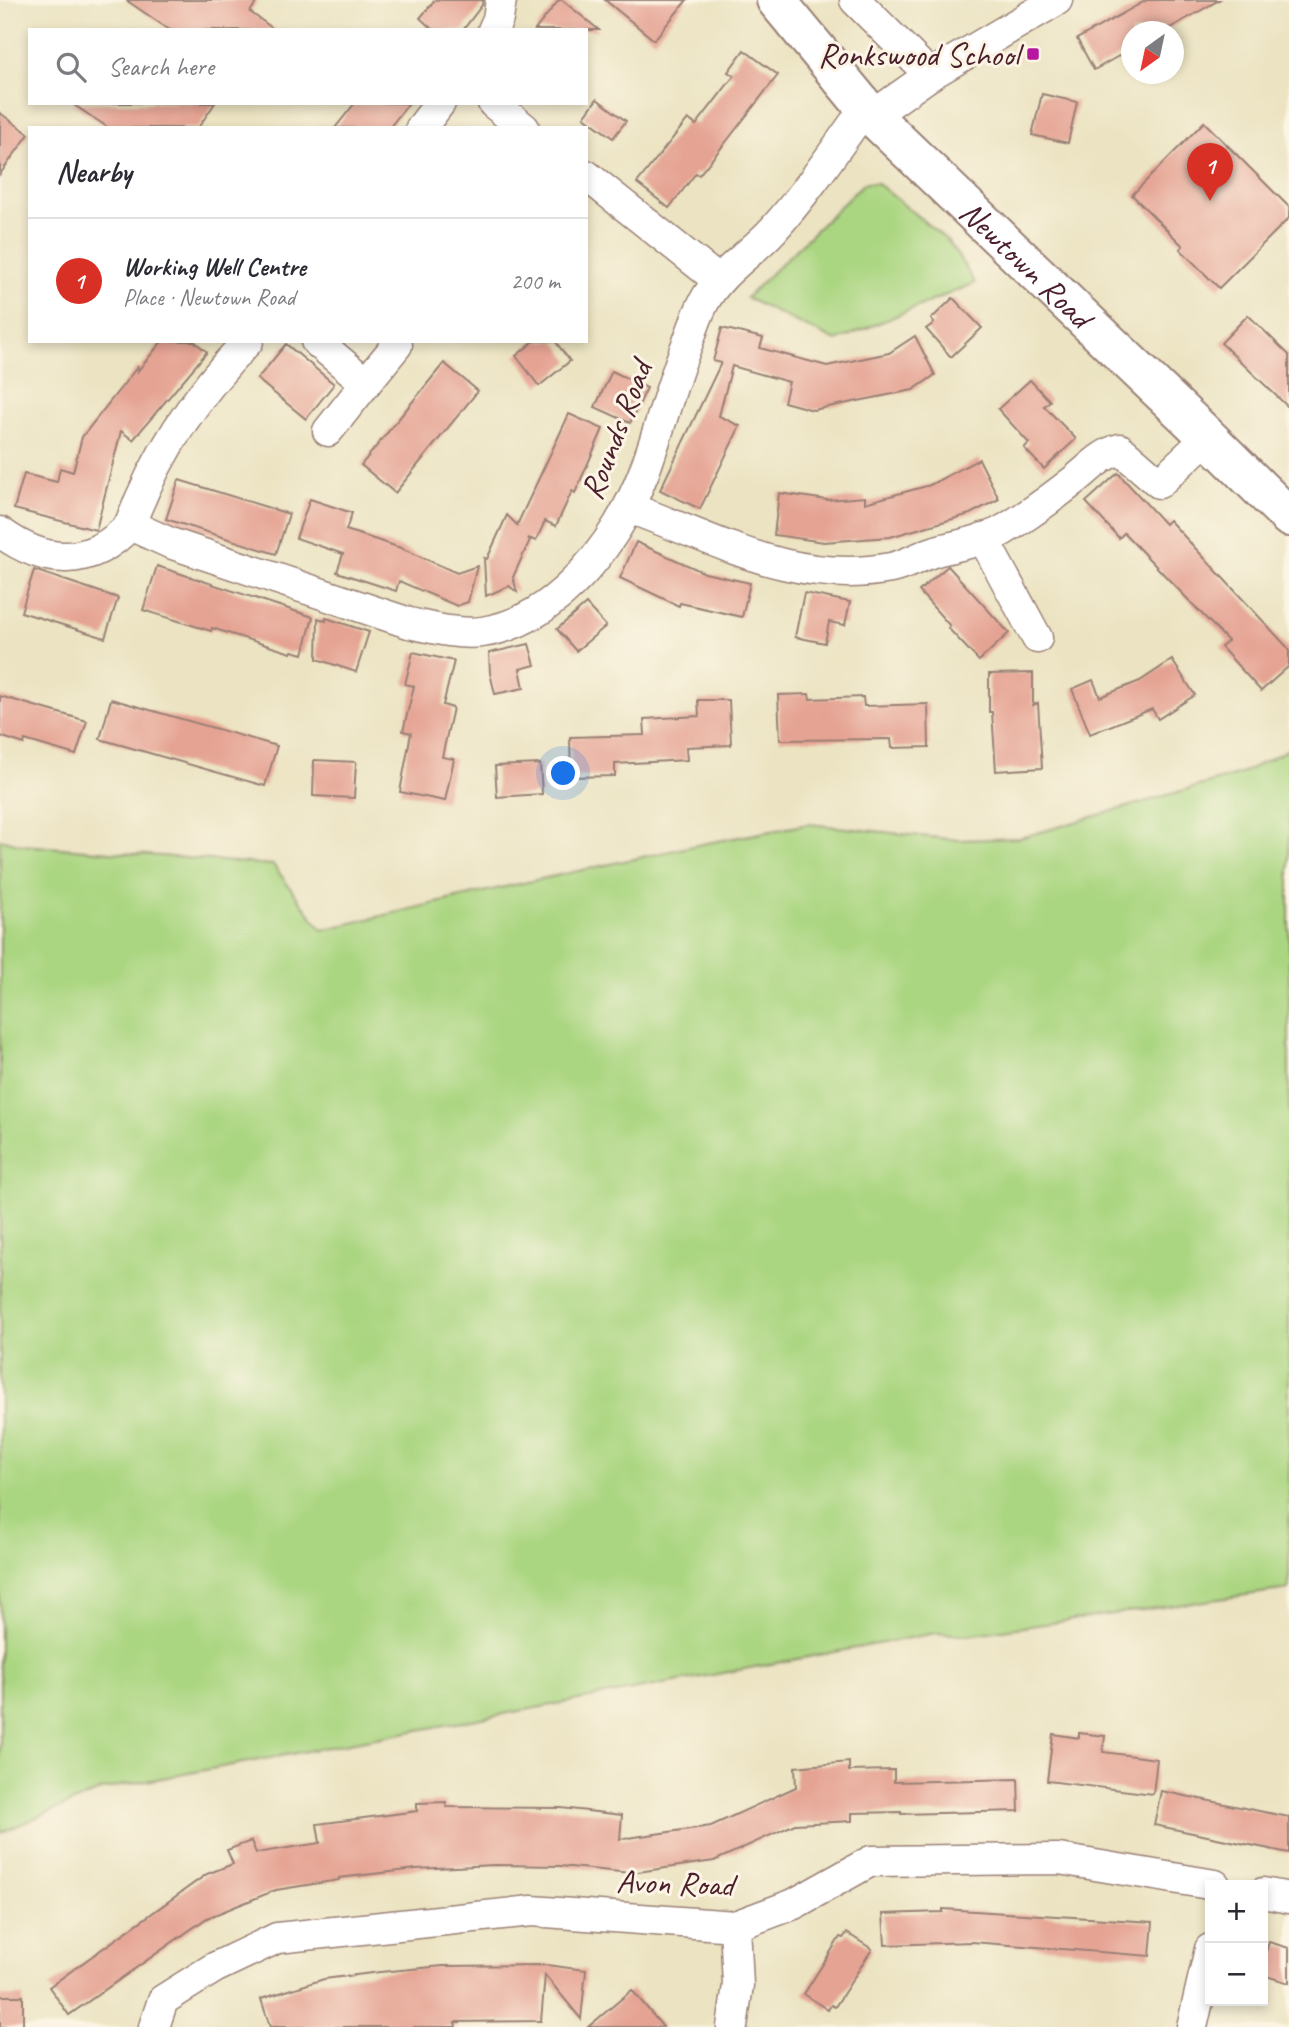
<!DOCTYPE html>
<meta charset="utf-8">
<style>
:root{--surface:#fff;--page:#f2f2f3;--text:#2b2b33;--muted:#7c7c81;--line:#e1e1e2;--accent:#d93025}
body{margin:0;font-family:Caveat,sans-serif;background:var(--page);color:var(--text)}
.controls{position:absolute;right:21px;bottom:21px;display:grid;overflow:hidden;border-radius:0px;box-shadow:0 4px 10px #0003}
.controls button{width:63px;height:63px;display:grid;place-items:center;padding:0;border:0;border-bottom:2px solid var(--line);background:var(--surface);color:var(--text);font:35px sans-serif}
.compass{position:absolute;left:1121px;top:21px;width:63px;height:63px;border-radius:50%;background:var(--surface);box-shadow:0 4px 10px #0003;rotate:213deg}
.you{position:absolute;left:564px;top:774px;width:24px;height:24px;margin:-18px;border:5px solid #fff;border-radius:50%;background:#1a73e8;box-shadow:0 0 0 10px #1a73e833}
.badge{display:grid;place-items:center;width:46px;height:46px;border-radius:50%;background:var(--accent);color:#fff;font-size:23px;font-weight:700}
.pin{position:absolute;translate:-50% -58px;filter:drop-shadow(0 2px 4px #0008)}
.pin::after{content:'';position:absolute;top:37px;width:24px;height:21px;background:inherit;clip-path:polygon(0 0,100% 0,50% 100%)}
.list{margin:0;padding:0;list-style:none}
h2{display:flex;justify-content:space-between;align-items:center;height:91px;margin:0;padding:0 28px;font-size:30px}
h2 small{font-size:23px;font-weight:400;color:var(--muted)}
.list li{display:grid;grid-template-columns:46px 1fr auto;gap:21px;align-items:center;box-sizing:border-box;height:126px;padding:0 28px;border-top:2px solid var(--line)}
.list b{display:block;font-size:26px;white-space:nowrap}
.list p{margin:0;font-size:23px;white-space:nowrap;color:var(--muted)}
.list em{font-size:23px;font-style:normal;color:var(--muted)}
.icon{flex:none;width:38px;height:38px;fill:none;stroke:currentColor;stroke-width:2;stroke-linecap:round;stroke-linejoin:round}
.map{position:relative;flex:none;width:1289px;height:2027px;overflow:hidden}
.search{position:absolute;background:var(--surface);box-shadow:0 4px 10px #0003;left:28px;top:28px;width:560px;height:77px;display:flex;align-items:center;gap:18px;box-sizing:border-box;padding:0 24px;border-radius:0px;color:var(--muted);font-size:26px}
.panel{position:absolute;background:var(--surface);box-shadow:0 4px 10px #0003;left:28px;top:126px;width:560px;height:217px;border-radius:0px}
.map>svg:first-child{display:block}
.green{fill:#abd681;stroke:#7a7a56;stroke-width:2}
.building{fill:#e5a393}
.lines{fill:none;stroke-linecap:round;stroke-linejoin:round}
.street-casing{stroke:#9a8176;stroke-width:33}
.secondary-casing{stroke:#9a8176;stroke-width:42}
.street{stroke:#fff;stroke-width:30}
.secondary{stroke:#fff;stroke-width:38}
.poi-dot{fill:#b5179e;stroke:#fcf5e5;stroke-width:2.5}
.labels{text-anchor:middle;stroke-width:6;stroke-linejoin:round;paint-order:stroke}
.poi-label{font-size:33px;fill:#4a1f2b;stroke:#fcf5e5;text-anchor:end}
.street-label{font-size:33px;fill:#4a1f2b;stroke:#fcf5e5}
</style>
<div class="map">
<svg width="1289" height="2027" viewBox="0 0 1289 2027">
<rect width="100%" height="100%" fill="#fcf5e5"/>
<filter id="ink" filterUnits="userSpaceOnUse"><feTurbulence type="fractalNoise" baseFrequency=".0143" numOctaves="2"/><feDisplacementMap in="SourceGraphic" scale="14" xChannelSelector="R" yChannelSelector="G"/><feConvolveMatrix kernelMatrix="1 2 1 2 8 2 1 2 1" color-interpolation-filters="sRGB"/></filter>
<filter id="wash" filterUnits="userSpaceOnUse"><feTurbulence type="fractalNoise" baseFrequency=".00686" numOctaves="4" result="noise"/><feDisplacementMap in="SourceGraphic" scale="28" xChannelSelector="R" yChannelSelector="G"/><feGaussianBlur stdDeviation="1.57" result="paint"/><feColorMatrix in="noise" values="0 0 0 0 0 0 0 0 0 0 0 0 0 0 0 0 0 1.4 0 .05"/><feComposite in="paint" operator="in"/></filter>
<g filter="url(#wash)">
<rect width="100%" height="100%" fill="#ebe3c1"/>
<g class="green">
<path d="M864 183H877L949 242 975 283 836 341 746 298Z"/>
<path d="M1289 749V1589L968 1635 936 1633 104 1789 0 1833V839L23 845 273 865 322 930 500 888 702 844 809 824 958 840 1020 838 1240 774Z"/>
</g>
<g id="blocks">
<g class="building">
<path d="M126 0H258L250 12 275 30H170Z"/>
<path d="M435 0H483L482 5 463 30H433L420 18Z"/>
<path d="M559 0H562L599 30H535Z"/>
<path d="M605 0H687L654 40Z"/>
<path d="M1147 0H1219L1163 32H1131V49L1094 70 1077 39Z"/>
<path d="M744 50 778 75 726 142 699 175 696 173 669 208 637 183 688 119 696 125 734 76 728 72Z"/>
<path d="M1042 94 1077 102 1068 143 1032 135Z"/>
<path d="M597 99 626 121 613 138 584 117Z"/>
<path d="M71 103H215L198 128H109Z"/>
<path d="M355 103H409L389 128H335Z"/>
<path d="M0 113 29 134 0 174Z"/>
<path d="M1204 122 1289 207V218L1219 288 1180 249 1183 246 1132 195Z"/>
<path d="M953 298 982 328 951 357 926 329 934 323 931 319Z"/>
<path d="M1248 315 1289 355V408L1221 343Z"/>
<path d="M722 328 763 338 760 348 827 366 889 353 915 336 935 375 913 390 813 410 784 402 789 382 732 366 719 416 740 426 700 509 660 490 721 363 713 361Z"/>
<path d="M162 341H194L207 352 133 440 121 431 96 530 14 509 24 474 57 482 60 468 73 472 82 437 138 366 137 372Z"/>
<path d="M534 341H555L570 361 539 386 516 356Z"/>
<path d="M286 344 334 384 306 419 257 379Z"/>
<path d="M444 363 478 391 395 493 361 465Z"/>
<path d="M612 371 647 388 630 423 595 407Z"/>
<path d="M1030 380 1050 401 1044 406 1076 439 1044 469 1024 448 1029 443 998 409Z"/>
<path d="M569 414 603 429 575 493 572 491 556 526 545 521 536 541 528 538 530 540 513 577 517 592 509 586 486 596 484 558 487 559 507 515 517 525Z"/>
<path d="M979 459 999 499 970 514 890 537 824 542 774 535 779 493 827 500 865 497V503L930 485Z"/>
<path d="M1118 473 1165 524 1169 520 1289 649V666L1261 691 1221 647 1228 641 1124 533 1119 538 1086 502Z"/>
<path d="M179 480 289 514 276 554 166 519Z"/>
<path d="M310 499 352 513 346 530 401 548 457 573 477 566 468 602 457 606 399 581 396 591 337 572 343 554 296 538Z"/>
<path d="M636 542 705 573 750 583 742 617 680 603 679 606 620 578Z"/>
<path d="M157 566 313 617 303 654 292 651 291 653 212 628 211 631 143 610Z"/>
<path d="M948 566 1009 633 979 661 948 628 950 626 919 591Z"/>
<path d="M34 570 118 598 105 638 21 612Z"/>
<path d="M804 593 850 602 845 625 829 622 825 643 795 637Z"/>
<path d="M586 604 606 626 576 651 557 629Z"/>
<path d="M318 618 326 621V618L369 632 356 672 317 659Z"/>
<path d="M529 644 535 665 520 669 524 688 495 694 490 673 489 653Z"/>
<path d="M413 652 454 661 443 705 453 708 442 757 454 759 445 801 400 792 411 733 403 731 414 686 405 684Z"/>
<path d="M1172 660 1195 695 1158 719 1152 709 1090 734 1072 689 1093 680 1100 697 1140 681Z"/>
<path d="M1033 673V705L1038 703 1042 768 996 771 992 712H989V674Z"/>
<path d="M809 694 810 699 863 697 864 706 928 704 929 747 892 748 891 739 780 740 778 695Z"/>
<path d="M0 696 87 721 76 755 25 740 24 744 0 736Z"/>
<path d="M111 699 277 746 265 786 100 739Z"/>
<path d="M698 700H729L731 745 686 747 687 760 615 764V776L571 777 570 737 645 735 644 719 699 716Z"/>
<path d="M314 760 356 762 354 798 313 796Z"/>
<path d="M540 764 542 794 497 797 495 766Z"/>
<path d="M1079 1733 1105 1736 1103 1752 1157 1759 1153 1794 1047 1781 1053 1734 1079 1738Z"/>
<path d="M849 1762V1771L894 1770V1782L1018 1779 1019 1811 901 1814V1812L852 1813V1821L795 1824 714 1861 631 1873 560 1866 494 1865 416 1869 339 1878V1880L276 1890 207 1918 69 2015 49 1987 207 1874 233 1864 227 1850 251 1841 256 1853 320 1843 317 1824 417 1811V1803L446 1802V1807L561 1808 622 1815 620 1839 711 1826 796 1787 795 1767Z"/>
<path d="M1161 1791 1289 1817V1853L1154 1825Z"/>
<path d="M943 1909 1153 1922 1150 1956 972 1942 885 1945 883 1914 943 1912Z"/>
<path d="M847 1933 872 1949 835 2007 831 2005 828 2010 804 1994 840 1937 843 1938Z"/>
<path d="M1269 1942 1289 1948V1983L1263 1975V1961Z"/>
<path d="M546 1965 586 1970 581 2019 545 1975 541 2021 455 2022 456 2027H270L261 1999 324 1979 380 1972 443 1966Z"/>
<path d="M632 1990 663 2027H588Z"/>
<rect x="0" y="1996" width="23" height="31"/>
</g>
</g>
</g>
<g filter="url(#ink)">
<use href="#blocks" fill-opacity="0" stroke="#9a8176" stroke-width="2"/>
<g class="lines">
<defs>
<g id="street">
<path d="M855 0 930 75"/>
<path d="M493 30 498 19 501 0"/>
<path d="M493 103 524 128"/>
<path d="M872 116 930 75 1057 0"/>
<path d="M421 128 440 103"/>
<path d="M586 175 718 280"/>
<path d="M316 341 366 383 397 345"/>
<path d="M328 431 366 383"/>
<path d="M629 508C717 539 792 586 891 568 906 565 920 556 936 551 957 545 982 542 1002 531 1028 516 1053 497 1076 479 1091 467 1102 454 1120 449L1159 483 1208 437"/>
<path d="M130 525C155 456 197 394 248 341"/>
<path d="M0 532C45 565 90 568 130 525L170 543 409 623C432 628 458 635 482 632 559 621 618 540 644 472 660 429 671 384 688 342 693 329 697 315 704 302 720 272 750 255 773 230 807 192 835 150 865 108"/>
<path d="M983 538 1037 638"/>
<path d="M1263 1893 1289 1898"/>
<path d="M154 2027 163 2000 214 1968 277 1938 532 1911 735 1926 794 1904 871 1861 1059 1859 1215 1885"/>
<path d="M732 2027 738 1985 735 1926"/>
<path d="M1192 2027 1210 1949"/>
</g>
<g id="secondary">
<path id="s1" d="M776 0 872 116 1208 437 1289 517"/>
</g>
</defs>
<use href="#street" class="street-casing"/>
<use href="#secondary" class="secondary-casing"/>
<use href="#street" class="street"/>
<use href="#secondary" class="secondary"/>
</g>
</g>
<rect class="poi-dot" x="1026" y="47" width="14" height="14" rx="3.5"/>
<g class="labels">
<g class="poi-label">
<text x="1019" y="66">Ronkswood School</text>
</g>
<g class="street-label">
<text dy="12" stroke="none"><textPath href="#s1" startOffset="364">Newtown Road</textPath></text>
<text transform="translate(615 430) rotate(-69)" y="12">Rounds Road</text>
<text transform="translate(675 1882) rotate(2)" y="12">Avon Road</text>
</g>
</g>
</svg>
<div class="controls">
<button>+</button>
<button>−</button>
</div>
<svg class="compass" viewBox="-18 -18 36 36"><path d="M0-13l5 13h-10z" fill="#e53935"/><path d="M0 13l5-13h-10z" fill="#7c7c81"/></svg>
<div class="you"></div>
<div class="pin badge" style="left:1210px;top:201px">1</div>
<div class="search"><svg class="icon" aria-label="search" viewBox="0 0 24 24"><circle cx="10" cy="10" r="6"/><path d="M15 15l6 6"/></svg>Search here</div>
<section class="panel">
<h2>Nearby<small></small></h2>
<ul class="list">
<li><span class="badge">1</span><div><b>Working Well Centre</b><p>Place · Newtown Road</p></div><em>200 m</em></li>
</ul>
</section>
</div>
